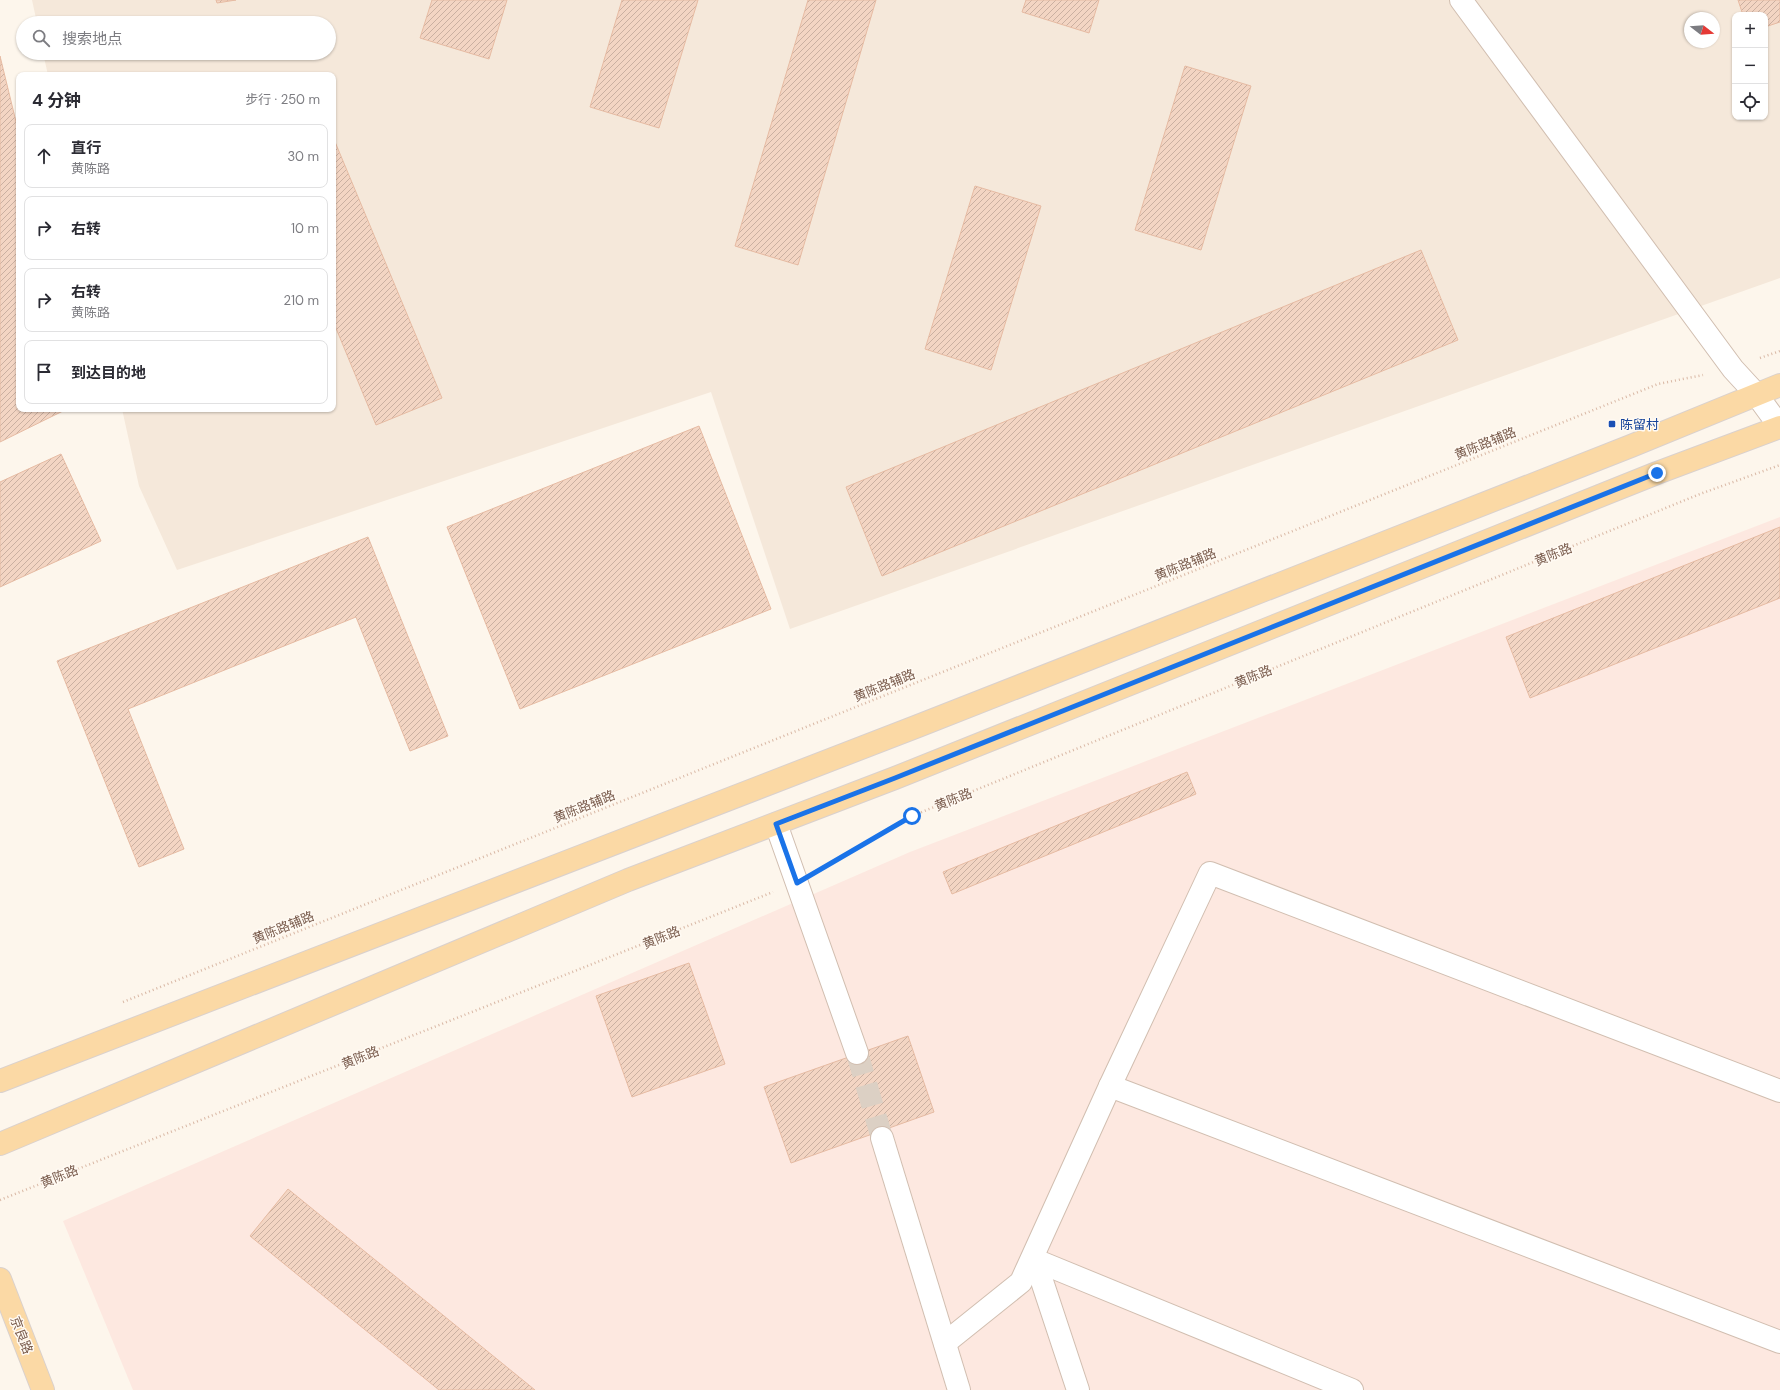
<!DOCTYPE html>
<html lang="zh">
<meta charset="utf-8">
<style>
:root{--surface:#fff;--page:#f7f7f7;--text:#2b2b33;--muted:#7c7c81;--line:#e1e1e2}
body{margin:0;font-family:"DM Sans","Noto Sans SC",sans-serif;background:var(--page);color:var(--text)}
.controls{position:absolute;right:12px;top:12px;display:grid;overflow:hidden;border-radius:8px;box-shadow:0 1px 3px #0004}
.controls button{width:36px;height:36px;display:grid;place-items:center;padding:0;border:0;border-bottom:1px solid var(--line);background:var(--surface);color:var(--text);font:20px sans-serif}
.compass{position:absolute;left:1684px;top:12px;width:36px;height:36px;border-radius:50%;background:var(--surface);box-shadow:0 1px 3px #0004;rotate:107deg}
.stop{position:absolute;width:12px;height:12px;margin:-9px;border:3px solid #1a73e8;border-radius:50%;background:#fff}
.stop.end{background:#1a73e8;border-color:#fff;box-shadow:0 1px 4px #0008}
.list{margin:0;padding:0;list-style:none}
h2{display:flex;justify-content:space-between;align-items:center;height:52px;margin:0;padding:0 16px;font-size:17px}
h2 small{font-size:13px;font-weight:400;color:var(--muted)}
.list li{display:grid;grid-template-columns:26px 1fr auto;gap:12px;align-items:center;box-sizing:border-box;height:64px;margin:0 8px 8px;padding:0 8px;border:1px solid var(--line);border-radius:8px}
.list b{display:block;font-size:15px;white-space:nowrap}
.list p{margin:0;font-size:13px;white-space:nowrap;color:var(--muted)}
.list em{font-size:13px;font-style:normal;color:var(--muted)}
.icon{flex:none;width:22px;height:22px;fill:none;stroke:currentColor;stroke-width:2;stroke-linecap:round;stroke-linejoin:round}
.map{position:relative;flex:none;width:1780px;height:1390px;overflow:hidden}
.search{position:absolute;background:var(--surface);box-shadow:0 1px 3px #0004;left:16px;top:16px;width:320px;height:44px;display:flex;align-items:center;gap:10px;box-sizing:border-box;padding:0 14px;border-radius:22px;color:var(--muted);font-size:15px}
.panel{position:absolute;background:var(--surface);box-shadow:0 1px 3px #0004;left:16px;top:72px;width:320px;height:340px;border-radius:8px}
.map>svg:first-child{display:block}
.residential{fill:#f5e8da;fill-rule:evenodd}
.commercial{fill:#fde8e0}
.building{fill:url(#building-hatch);stroke:#e6bba3}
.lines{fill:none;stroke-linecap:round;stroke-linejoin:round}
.minor-tunnel{stroke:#dcd0c4;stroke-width:22;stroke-dasharray:22 11;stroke-linecap:butt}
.minor-casing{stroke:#d1beb0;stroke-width:24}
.major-casing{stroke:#dad1cd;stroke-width:24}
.path{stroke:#d9b8a5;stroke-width:2.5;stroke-dasharray:1 3;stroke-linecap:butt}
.minor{stroke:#fff;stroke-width:22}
.major{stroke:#fbd9a5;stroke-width:22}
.route{stroke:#1a73e8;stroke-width:5}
.transit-dot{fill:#1a4fb4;stroke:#fffaf3;stroke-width:1.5}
.labels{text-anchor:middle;stroke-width:3;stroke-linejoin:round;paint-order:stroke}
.transit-label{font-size:13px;fill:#164399;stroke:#fffaf3;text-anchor:start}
.street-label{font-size:13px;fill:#7a5c4d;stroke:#fffaf3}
</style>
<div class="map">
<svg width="1780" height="1390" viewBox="0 0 1780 1390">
<defs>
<pattern id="building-hatch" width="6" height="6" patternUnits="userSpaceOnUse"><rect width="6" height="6" fill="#f3d5c3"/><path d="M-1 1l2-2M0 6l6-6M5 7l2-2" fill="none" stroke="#cab0a1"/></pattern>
</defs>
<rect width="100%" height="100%" fill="#fdf6ec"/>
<path class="residential" d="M32 0H1780V278L790 629 711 392 177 570 139 486 122 409H333V75H48L43 53H329V23H37ZM1735 15H1765V117H1735ZM1690 18H1714V42H1690Z"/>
<path class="commercial" d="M1780 517V1390H133L63 1221 910 852Z"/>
<g class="building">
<path d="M216 0H236L217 3Z"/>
<path d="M432 0H507L489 59 420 38Z"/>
<path d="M622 0H698L659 128 590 107Z"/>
<path d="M808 0H876L798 265 735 246Z"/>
<path d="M1026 0H1099L1089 33 1022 12Z"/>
<path d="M1738 0H1780V22L1765 27V15H1743Z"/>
<path d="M0 56 19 134V409H67L0 442Z"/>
<path d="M1185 66 1251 86 1201 250 1135 230Z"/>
<path d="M333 137 442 398 376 425 333 321Z"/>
<path d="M975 186 1041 206 991 370 925 349Z"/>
<path d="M1421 250 1458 340 882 576 846 487Z"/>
<path d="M699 426 771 609 520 709 447 527Z"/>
<path d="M61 454 101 541 0 587V482Z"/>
<path d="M1780 527V598L1530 698 1506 637Z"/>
<path d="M368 537 448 736 410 751 356 617 128 709 184 849 139 867 57 661Z"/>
<path d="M1187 772 1196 794 952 894 943 872Z"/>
<path d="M689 963 725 1064 632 1097 596 996Z"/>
<path d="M908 1036 934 1112 791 1163 764 1087Z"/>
<path d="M288 1189 535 1390H439L250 1236Z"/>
</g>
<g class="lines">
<path class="minor-tunnel" d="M857 1053 882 1138"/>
<defs>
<g id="minor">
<path d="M1461 0 1733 369 1756 394 1780 427"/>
<path d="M776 824 857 1053"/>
<path d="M1110 1086 1780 1342"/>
<path d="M882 1138 959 1390"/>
<path d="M1035 1260 1352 1390"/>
<path d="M1035 1260 1078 1390"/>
<path d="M945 1343 1021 1282 1110 1086 1210 873 1780 1091"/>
</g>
<g id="major">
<path d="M0 1081 918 726 1631 446 1780 385"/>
<path d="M0 1144 628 880 895 778 1657 473 1780 427"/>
<path d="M0 1279 43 1390"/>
</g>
</defs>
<use href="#minor" class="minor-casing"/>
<use href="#major" class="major-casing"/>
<g class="path">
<path d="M1760 358 1780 351"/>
<path d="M820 869 912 816 1700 494 1780 465"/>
<path d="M123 1002 1658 384 1703 375"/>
<path d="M0 1200 773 892"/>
</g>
<use href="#minor" class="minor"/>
<use href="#major" class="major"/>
</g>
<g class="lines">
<path class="route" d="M912 816 797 883 776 824 895 778 1657 473"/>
</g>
<rect class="transit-dot" x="1608" y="420" width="8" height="8" rx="2"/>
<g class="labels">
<g class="transit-label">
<text x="1620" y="429">陈留村</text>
</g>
<g class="street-label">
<text transform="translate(1485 443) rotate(-22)" y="5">黄陈路辅路</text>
<text transform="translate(1553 554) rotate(-22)" y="5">黄陈路</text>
<text transform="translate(1185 564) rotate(-22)" y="5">黄陈路辅路</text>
<text transform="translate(1253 676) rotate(-22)" y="5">黄陈路</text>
<text transform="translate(884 685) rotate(-22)" y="5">黄陈路辅路</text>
<text transform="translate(953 799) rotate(-22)" y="5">黄陈路</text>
<text transform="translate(584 806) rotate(-22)" y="5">黄陈路辅路</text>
<text transform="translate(283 927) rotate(-22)" y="5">黄陈路辅路</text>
<text transform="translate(661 937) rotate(-22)" y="5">黄陈路</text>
<text transform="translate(360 1057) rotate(-22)" y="5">黄陈路</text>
<text transform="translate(59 1176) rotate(-22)" y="5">黄陈路</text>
<text transform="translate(22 1335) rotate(69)" y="5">京良路</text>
</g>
</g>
</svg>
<div class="controls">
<button>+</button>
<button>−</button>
<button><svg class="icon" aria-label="locate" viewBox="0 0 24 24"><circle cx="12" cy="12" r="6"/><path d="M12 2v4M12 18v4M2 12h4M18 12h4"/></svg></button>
</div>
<svg class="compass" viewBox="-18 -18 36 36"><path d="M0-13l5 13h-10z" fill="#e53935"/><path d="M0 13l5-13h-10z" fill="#7c7c81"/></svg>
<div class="stop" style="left:912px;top:816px"></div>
<div class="stop end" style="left:1657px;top:473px"></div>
<div class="search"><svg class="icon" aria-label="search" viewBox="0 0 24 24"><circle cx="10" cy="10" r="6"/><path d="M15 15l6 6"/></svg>搜索地点</div>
<section class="panel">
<h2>4 分钟<small>步行 · 250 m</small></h2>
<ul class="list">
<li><svg class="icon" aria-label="ahead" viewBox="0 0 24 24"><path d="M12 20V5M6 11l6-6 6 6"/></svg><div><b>直行</b><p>黄陈路</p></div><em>30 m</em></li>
<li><svg class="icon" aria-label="right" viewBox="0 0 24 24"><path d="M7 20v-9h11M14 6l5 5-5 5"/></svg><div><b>右转</b></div><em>10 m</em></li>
<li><svg class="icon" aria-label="right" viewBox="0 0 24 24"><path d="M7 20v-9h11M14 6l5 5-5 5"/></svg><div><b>右转</b><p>黄陈路</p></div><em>210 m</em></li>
<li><svg class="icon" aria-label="arrive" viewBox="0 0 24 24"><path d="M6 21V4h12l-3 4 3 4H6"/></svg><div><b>到达目的地</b></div></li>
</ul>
</section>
</div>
